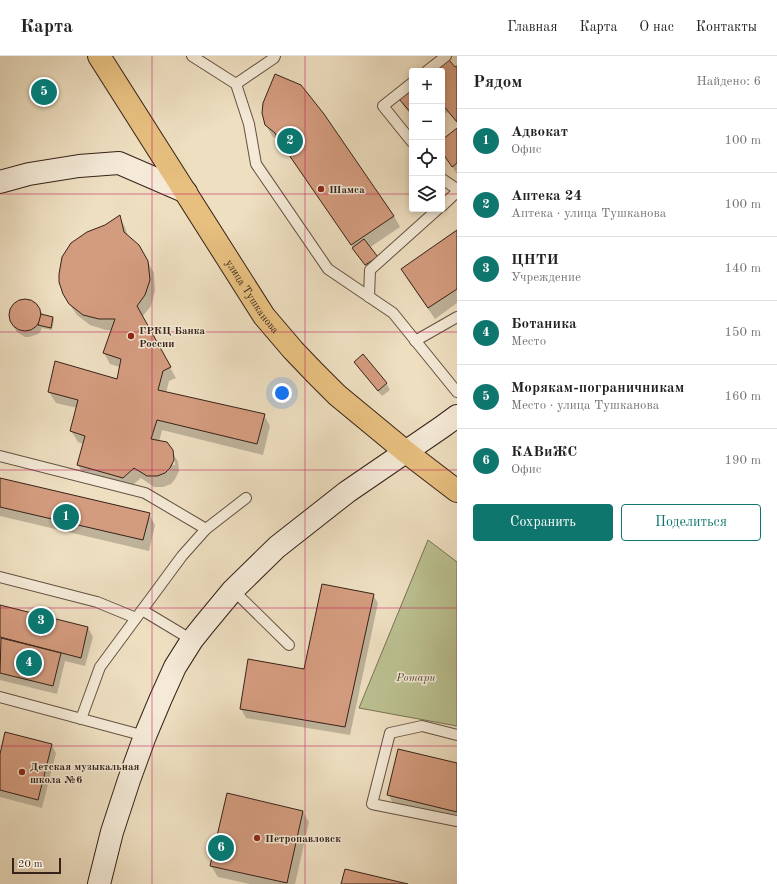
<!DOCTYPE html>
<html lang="ru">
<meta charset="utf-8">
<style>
:root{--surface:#fff;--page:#f6f6f6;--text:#222;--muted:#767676;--line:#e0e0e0;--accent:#0f766e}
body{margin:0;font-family:"Old Standard TT",serif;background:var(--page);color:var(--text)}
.controls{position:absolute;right:12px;top:12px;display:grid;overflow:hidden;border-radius:4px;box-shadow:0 2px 6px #0003}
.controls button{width:36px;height:36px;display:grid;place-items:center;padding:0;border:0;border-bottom:1px solid var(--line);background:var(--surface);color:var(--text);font:20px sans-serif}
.scale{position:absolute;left:12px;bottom:10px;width:49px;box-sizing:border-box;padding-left:4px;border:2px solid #362218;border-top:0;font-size:11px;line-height:14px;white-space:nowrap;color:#362218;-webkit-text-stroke:3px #f4ead7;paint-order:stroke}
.you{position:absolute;left:282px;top:337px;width:14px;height:14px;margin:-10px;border:3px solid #fff;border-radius:50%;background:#1a73e8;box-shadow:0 0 0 6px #1a73e833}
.badge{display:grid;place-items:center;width:26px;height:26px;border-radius:50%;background:var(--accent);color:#fff;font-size:13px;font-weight:700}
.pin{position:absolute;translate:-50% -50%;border:2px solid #fff;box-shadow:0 1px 4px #0006}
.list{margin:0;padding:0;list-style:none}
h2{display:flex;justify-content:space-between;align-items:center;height:52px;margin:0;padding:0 16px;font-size:17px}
h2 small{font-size:13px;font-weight:400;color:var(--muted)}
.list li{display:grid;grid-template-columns:26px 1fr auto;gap:12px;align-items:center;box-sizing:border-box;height:64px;padding:0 16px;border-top:1px solid var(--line)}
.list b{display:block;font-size:15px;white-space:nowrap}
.list p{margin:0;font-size:13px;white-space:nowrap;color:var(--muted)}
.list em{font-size:13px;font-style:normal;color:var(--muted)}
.actions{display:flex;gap:8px;padding:12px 16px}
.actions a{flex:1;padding:9px 0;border:1px solid var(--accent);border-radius:4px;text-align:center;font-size:14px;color:var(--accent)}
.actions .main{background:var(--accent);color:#fff}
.icon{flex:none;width:22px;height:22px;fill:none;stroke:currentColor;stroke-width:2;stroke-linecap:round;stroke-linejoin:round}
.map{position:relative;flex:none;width:457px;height:828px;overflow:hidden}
header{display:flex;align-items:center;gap:24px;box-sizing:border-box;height:56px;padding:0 20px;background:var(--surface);border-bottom:1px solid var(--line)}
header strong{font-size:19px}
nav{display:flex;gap:22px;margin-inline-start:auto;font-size:14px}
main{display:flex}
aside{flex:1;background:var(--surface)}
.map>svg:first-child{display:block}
.green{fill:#bbc191;stroke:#787254}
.shadow{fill:#0003}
.building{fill:#d49c7f;stroke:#362218}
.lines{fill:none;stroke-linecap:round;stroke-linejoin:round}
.service-casing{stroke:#645142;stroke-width:12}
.secondary-casing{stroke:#362218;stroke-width:24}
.primary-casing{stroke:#362218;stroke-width:24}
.service{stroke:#f4ead7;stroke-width:10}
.secondary{stroke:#f4ead7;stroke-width:22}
.primary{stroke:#e7c080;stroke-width:22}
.grid{fill:none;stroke:#c2185b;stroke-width:1;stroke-opacity:0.55}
.poi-dot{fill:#8f2418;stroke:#f4ead7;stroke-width:1.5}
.labels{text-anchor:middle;stroke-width:3;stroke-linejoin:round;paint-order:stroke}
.poi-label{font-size:11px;font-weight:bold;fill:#362218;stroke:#f4ead7;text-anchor:start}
.street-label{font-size:11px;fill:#362218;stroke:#f4ead7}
.park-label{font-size:11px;font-style:italic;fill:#574a36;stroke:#f4ead7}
</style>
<header>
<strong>Карта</strong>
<nav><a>Главная</a><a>Карта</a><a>О нас</a><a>Контакты</a></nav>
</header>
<main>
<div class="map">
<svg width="457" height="828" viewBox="0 0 457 828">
<rect width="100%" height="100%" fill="#eedfc1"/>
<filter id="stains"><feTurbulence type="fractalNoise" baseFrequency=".005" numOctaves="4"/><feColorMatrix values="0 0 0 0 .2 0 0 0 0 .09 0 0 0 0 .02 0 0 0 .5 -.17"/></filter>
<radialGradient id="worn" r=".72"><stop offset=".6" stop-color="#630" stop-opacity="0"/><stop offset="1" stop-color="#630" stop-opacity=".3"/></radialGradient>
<path class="green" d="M428 484 457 506V670L359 652Z"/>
<g class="shadow">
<path d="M457 11V67L448 56 442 59V15H436Z"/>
<path d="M412 34V60L405 52 400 44Z"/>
<path d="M323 58 394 160 400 171 369 192 380 207 369 214 356 197 353 192 281 87 272 80 266 69Z"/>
<path d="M457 73V118L442 95V85Z"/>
<path d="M119 160 125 171 128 180 145 201 154 217 155 235 151 250 142 261 176 322 169 325 166 337 264 359 270 370 263 399 162 374 159 386 172 397 173 409H175L174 399 178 406 179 415 175 423 171 428 163 431H154L141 422 129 432 84 419 78 409 83 388 78 386 71 375 77 352 56 347 49 336 118 324 120 311 110 308 104 297 112 274H106L90 269 77 259 70 249 106 170Z"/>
<path d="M457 175V247L435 263 408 224 402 213Z"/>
<path d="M24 244 33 246 37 249 43 259 53 262 54 264 52 274 42 272 40 276 38 278 29 281H25L17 276 10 265 9 260 10 253 14 248 19 245Z"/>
<path d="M363 300 387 328 390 334 382 340 359 312 355 306Z"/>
<path d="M0 423 149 458 155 469 149 495 0 460Z"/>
<path d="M373 539 378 547 350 679 246 662 241 653 304 614Z"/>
<path d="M0 550 88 572 93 581 85 610 65 605 57 638 0 624Z"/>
<path d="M51 688 56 697 42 752 0 741V702Z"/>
<path d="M457 708V762L393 748 389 739Z"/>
<path d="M303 756 309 766 295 828H250L218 821 211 810Z"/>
</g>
<g class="building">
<path d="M449 4 455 11 457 10V66L442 48V15H435Z"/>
<path d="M275 18 301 29 324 58 394 160 351 189 278 83 275 77 265 69 262 57 263 47Z"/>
<path d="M412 33V58L399 43Z"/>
<path d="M457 72V107L452 111 442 96V84Z"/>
<path d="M120 159 124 176 139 189 148 205 150 224 145 239 137 250 171 311 163 315 158 334 265 358 257 388 157 364 151 383 167 386 173 394 174 404 170 412 165 417 157 420H147L134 412 123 422 77 409 85 380 70 375 78 344 48 336 55 305 117 323 121 303 103 297 115 263H99L83 259 69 248 63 238 59 226V218L62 201 71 187 87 176 105 169Z"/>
<path d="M457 174V233L428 252 401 213Z"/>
<path d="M364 183 378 201 365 209 352 192Z"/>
<circle cx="25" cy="259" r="16"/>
<path d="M41 258 53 261 51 272 38 269Z"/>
<path d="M363 298 387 327 378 335 354 306Z"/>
<path d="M0 422 150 457 143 484 0 451Z"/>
<path d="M322 528 374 538 345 671 240 653 248 603 304 613Z"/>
<path d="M0 549 88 571 81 602 0 581Z"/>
<path d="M1 582 61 597 53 630 0 617Z"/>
<path d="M5 676 52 688 38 744 0 734V698Z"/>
<path d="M398 693 457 707V756L387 739Z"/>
<path d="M227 737 303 755 287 827 210 810Z"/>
<path d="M345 813 408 828H341Z"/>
</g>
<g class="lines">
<defs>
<g id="service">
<path d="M192 0 236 28 249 68 256 108 328 213 393 257 457 336"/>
<path d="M427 15 446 0"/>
<path d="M412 27 383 50 412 86"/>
<path d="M236 28 274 2 275 0"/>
<path d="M442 123 457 133"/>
<path d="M442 150 457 136"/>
<path d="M369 241 370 214 438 153"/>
<path d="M415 285 457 261"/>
<path d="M0 400 145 437 206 473"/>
<path d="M0 521 97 546 136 562"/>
<path d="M233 534 289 589"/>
<path d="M142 554 192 584"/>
<path d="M0 641 145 680"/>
<path d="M81 663 100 611 182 500 206 473 246 442"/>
<path d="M457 679 422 670 390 677 372 748 457 765"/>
</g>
<g id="secondary">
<path d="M0 126 29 118 79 110 119 107 186 136"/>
<path d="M99 828 112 776 129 724 145 680 161 642 175 611 192 584 204 569 233 534 277 491 347 436 442 371 457 360"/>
</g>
<g id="primary">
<path id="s1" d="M99 0 264 260 293 294 315 317 337 339 406 396 457 435"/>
</g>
</defs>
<use href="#service" class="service-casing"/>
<use href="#secondary" class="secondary-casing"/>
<use href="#primary" class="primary-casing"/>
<use href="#service" class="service"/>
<use href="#secondary" class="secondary"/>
<use href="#primary" class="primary"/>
</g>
<path class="grid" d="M152 0V828M305 0V828M0 138H412M442 138H457M0 276H457M0 414H457M0 552H457M0 690H457"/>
<g class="poi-dot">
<circle cx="321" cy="133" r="4"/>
<circle cx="131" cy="280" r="4"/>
<circle cx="22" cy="716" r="4"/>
<circle cx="257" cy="782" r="4"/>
</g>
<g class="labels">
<g class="poi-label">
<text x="329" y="137">Шамса</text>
<text x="139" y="278">ГРКЦ Банка<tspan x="139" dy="13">России</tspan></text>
<text x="30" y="714">Детская музыкальная<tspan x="30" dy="13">школа №6</tspan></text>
<text x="265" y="786">Петропавловск</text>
</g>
<g class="street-label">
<text dy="4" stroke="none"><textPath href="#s1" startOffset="285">улица Тушканова</textPath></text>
</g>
<g class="park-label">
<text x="416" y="625">Ротари</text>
</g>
</g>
<rect width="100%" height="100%" filter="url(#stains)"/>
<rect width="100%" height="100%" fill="url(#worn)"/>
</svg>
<div class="controls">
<button>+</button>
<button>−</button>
<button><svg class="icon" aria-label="locate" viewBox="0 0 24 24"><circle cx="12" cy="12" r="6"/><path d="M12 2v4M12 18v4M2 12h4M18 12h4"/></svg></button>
<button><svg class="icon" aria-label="layers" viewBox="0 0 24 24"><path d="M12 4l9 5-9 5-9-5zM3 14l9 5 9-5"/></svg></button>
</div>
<div class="scale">20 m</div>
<div class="you"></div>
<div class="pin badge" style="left:66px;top:461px">1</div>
<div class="pin badge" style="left:290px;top:85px">2</div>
<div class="pin badge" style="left:41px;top:565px">3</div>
<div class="pin badge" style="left:29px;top:607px">4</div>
<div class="pin badge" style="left:44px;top:36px">5</div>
<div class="pin badge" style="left:221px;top:792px">6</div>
</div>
<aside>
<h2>Рядом<small>Найдено: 6</small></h2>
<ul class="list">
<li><span class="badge">1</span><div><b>Адвокат</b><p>Офис</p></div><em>100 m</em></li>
<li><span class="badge">2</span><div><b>Аптека 24</b><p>Аптека · улица Тушканова</p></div><em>100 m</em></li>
<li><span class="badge">3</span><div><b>ЦНТИ</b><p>Учреждение</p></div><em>140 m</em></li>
<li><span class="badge">4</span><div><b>Ботаника</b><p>Место</p></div><em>150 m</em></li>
<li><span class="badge">5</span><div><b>Морякам-пограничникам</b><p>Место · улица Тушканова</p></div><em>160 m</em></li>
<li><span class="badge">6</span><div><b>КАВиЖС</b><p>Офис</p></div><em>190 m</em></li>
</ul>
<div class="actions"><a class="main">Сохранить</a><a>Поделиться</a></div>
</aside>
</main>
